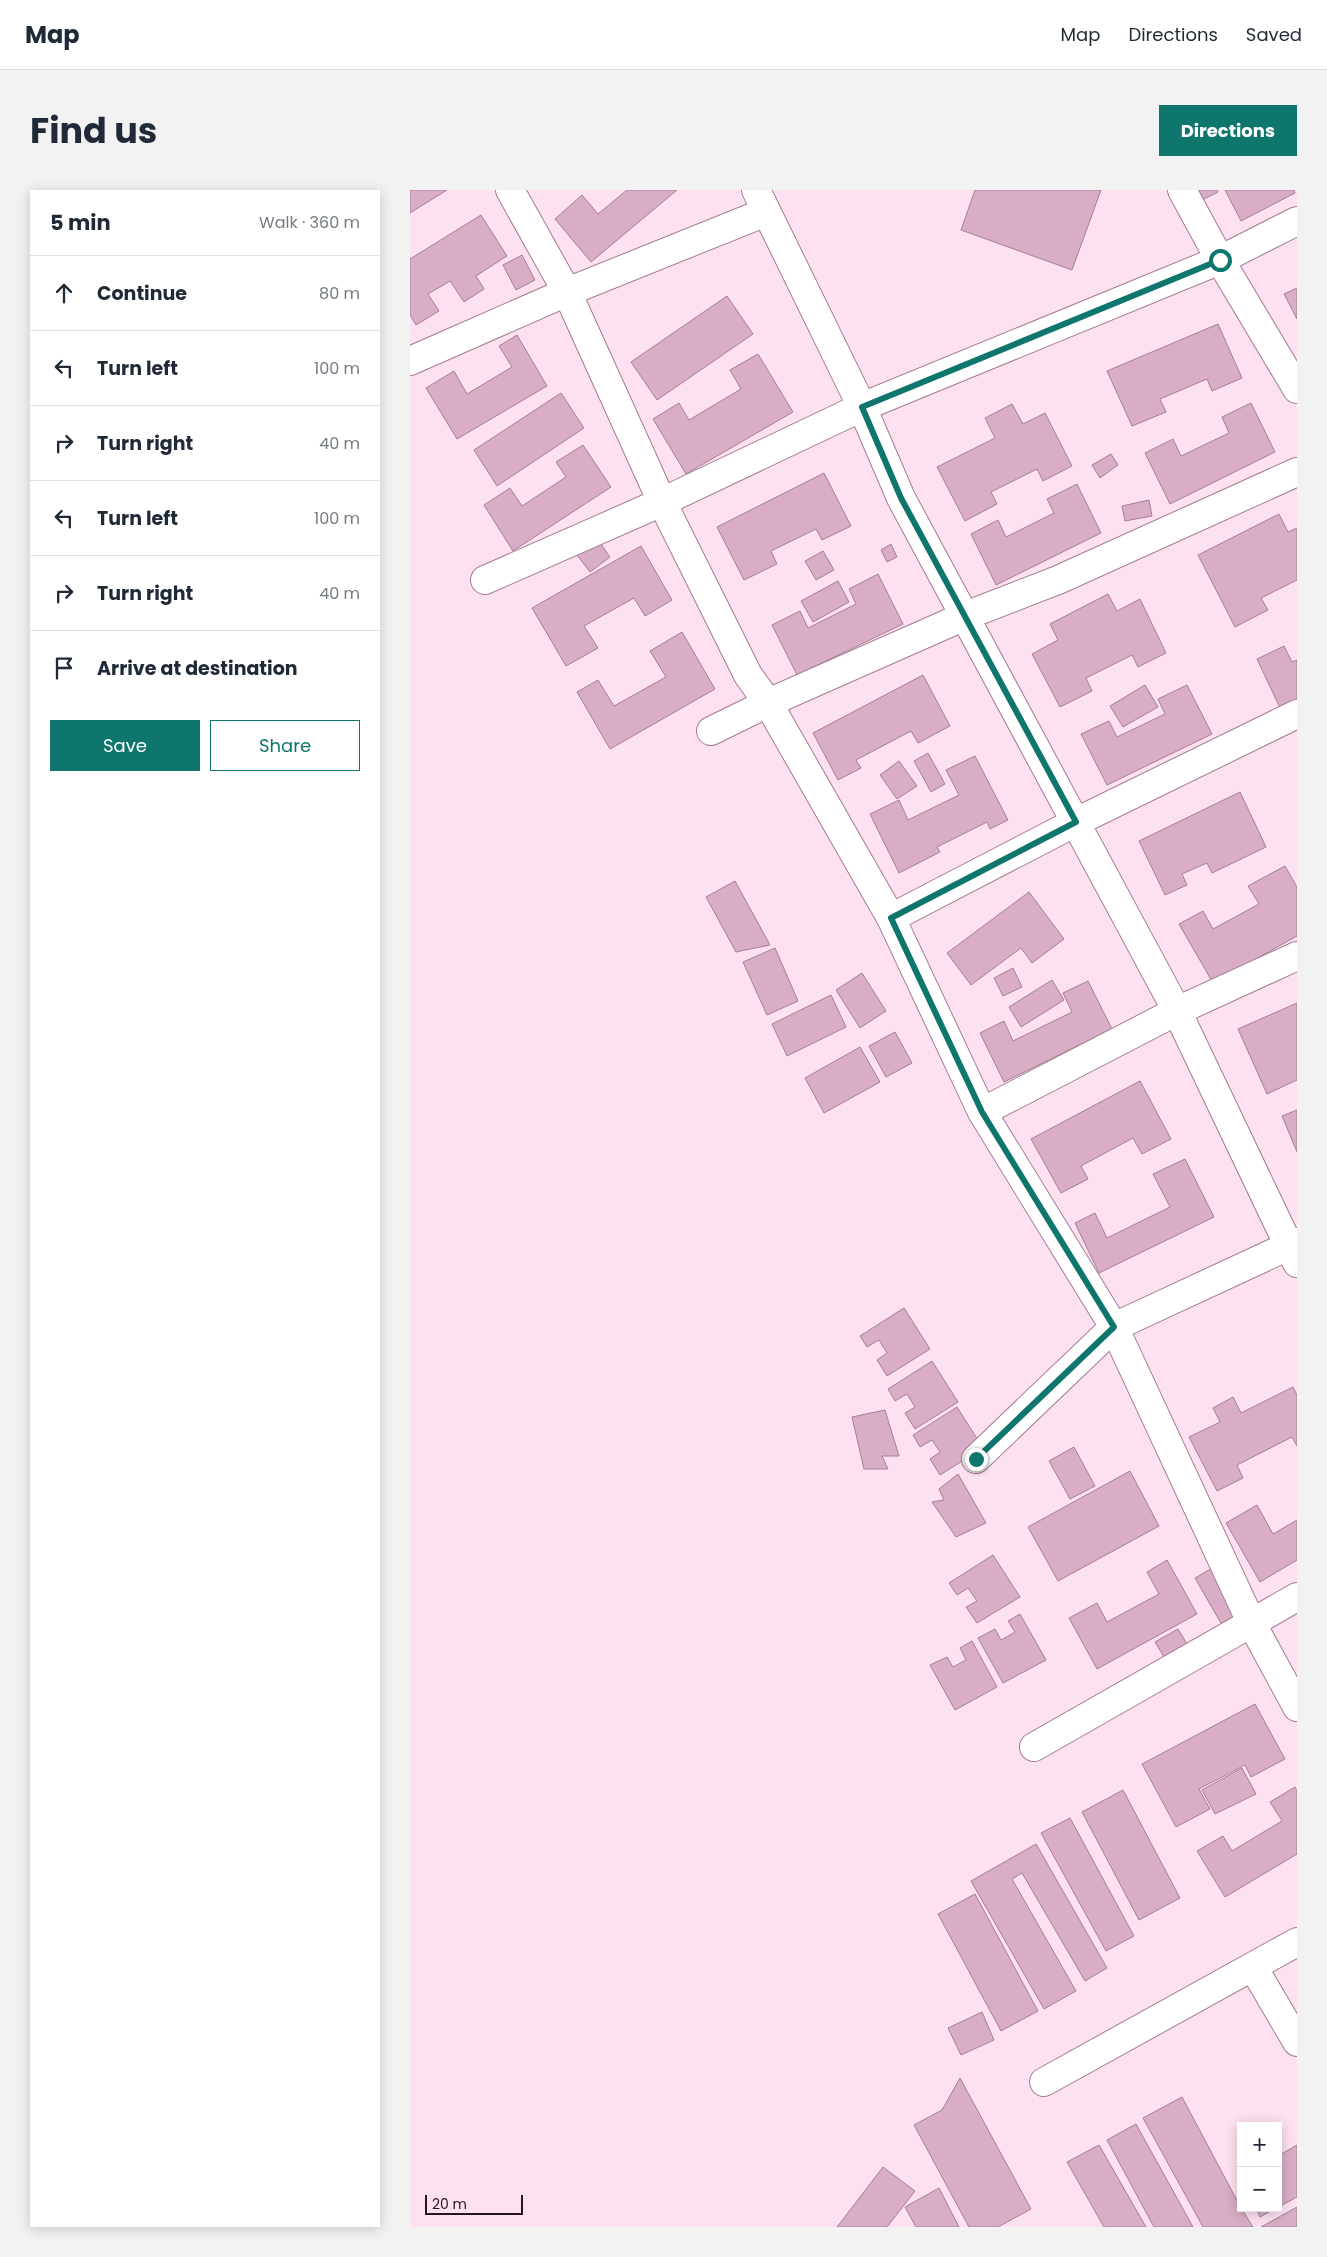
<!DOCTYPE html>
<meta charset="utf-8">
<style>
:root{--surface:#fff;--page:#f2f2f3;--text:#1f2937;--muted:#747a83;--line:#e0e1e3;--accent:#0f766e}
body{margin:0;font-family:Poppins,sans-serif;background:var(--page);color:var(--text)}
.controls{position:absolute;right:15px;bottom:15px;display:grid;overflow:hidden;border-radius:0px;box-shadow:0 2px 12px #0003}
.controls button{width:45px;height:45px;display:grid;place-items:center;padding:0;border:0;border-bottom:1px solid var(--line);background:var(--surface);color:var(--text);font:25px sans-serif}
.scale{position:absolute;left:15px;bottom:12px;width:98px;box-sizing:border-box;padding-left:5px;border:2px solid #24151e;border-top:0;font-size:14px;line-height:18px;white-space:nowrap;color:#24151e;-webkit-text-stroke:4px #fde1f0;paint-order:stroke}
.stop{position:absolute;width:15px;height:15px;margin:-11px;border:4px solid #0f766e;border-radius:50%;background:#fff}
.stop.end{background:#0f766e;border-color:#fff;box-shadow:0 1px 5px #0008}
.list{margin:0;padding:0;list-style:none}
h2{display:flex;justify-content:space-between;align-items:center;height:65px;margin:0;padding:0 20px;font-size:21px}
h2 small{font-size:16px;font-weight:400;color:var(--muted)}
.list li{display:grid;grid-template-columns:32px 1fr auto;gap:15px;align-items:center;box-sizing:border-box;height:75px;padding:0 20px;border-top:1px solid var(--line)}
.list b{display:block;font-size:19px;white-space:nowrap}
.list em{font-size:16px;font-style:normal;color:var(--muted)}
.actions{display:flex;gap:10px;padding:15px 20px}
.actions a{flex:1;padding:11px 0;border:1px solid var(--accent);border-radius:0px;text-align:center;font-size:18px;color:var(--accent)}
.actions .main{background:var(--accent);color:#fff}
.icon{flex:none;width:28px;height:28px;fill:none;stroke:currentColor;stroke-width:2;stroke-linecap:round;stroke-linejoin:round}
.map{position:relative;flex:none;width:887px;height:2037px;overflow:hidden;border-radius:0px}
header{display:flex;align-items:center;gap:30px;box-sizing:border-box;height:70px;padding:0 25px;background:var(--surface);border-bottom:1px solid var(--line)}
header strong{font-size:24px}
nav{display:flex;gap:28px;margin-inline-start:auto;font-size:18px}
.intro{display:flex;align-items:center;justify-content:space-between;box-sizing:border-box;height:120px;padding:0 30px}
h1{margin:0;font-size:35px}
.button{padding:12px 22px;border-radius:0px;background:var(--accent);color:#fff;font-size:18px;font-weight:700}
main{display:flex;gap:30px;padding:0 30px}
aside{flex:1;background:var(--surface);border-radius:0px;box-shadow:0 2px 12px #0003}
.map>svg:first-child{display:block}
.building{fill:#d8adc5;stroke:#a77e95}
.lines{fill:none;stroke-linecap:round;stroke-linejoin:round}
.minor-casing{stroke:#a47c92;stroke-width:30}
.minor{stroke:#fff;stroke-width:28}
.route{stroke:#0f766e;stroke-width:6}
</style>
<header>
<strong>Map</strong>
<nav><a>Map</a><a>Directions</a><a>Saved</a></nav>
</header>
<div class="intro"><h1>Find us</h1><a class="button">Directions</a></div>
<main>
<aside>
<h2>5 min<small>Walk · 360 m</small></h2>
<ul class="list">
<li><svg class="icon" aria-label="ahead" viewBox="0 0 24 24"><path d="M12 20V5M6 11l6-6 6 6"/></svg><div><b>Continue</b></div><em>80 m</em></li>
<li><svg class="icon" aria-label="left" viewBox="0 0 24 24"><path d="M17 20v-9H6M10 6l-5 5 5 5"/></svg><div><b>Turn left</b></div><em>100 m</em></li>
<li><svg class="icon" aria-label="right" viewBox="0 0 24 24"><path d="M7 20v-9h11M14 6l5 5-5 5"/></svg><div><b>Turn right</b></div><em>40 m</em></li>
<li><svg class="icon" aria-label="left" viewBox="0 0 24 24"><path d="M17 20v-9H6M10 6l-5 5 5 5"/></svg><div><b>Turn left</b></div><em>100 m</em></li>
<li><svg class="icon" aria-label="right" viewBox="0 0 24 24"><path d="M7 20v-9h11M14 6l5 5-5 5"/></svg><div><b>Turn right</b></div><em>40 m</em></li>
<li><svg class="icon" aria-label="arrive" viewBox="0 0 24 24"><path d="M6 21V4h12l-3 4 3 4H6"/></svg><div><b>Arrive at destination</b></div></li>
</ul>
<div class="actions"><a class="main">Save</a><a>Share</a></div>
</aside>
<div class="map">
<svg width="887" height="2037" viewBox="0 0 887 2037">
<rect width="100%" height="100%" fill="#fde1f0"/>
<g class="building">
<path d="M0 0H37L0 23Z"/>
<path d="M217 0H267L181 72 145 29 172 5 188 24Z"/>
<path d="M565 0H691L662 80 551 40Z"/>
<path d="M785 0H807L808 2 790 11Z"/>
<path d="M815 0H884L885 3 831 31Z"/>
<path d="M71 25 97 66 66 86 74 99 54 112 40 91 18 104 29 121 6 135 0 125V69Z"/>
<path d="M112 65 125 90 106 100 93 75Z"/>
<path d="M887 98V129L874 104Z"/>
<path d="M317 106 343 144 247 210 221 172Z"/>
<path d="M808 134 832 188 802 201 797 189 750 209 756 222 722 236 697 181Z"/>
<path d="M107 145 137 196 47 249 16 198 44 181 57 204 102 177 89 156Z"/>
<path d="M348 164 383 222 276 284 243 229 269 213 279 230 331 199 320 180Z"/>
<path d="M151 203 174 238 87 296 64 260Z"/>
<path d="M841 213 865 262 760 314 735 263 763 249 771 266 819 243 812 227Z"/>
<path d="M602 214 613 234 635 223 662 276 633 291 627 279 581 302 587 314 555 331 527 277 585 248 575 228Z"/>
<path d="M173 255 201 297 103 361 74 315 100 298 112 316 156 287 146 272Z"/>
<path d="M701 264 708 275 690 288 682 275Z"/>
<path d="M414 283 441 336 412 350 406 339 361 361 367 374 334 390 307 337Z"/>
<path d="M667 294 691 343 586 395 561 344 588 330 596 347 644 323 637 309Z"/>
<path d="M739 310 742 326 715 331 712 316Z"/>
<path d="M869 324 878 342 887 338V390L851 408 858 420 825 437 788 365Z"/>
<path d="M188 350 200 367 180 382 167 365Z"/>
<path d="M481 354 487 367 477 372 471 360Z"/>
<path d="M231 356 262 410 235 426 224 408 174 436 188 458 156 476 122 418Z"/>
<path d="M413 361 424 380 406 390 395 371Z"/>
<path d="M468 384 493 434 387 485 362 435 390 421 398 438 446 414 439 399Z"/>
<path d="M428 391 439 412 403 432 391 411Z"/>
<path d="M698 404 707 421 730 409 756 463 728 477 722 465 676 488 682 501 650 517 622 464 648 450 640 434Z"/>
<path d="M272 442 305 499 200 559 167 502 188 490 204 516 256 487 240 461Z"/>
<path d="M874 456 882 472 887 470V513L871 520 847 469Z"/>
<path d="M513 485 540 536 508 553 501 541 446 570 451 578 428 590 403 543Z"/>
<path d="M735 495 748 517 713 537 700 516Z"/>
<path d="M777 495 802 544 697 595 671 544 699 531 707 547 755 524 748 509Z"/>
<path d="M518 563 535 594 521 602 504 571Z"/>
<path d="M565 566 598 630 580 639 577 632 527 657 530 662 489 683 460 624 489 610 498 630 549 605 536 580Z"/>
<path d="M489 571 507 596 487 609 470 585Z"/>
<path d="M830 602 856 657 802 683 797 673 772 684 777 695 755 705 729 651Z"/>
<path d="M875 676 887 697V746L803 793 769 734 793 721 803 739 849 714 838 696Z"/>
<path d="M325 691 360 755 326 762 296 707Z"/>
<path d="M619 702 654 749 622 773 611 758 561 795 537 763Z"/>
<path d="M365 758 388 811 357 825 333 772Z"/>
<path d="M603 778 612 797 593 806 584 788Z"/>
<path d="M452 783 476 821 450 838 426 800Z"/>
<path d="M642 790 654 810 611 837 599 817Z"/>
<path d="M678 791 702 839 594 892 570 843 594 831 603 851 662 822 653 803Z"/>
<path d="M421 805 436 837 377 866 362 834Z"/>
<path d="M887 813V890L857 904 828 839Z"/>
<path d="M485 842 502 873 476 887 459 856Z"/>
<path d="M450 857 470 892 414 923 395 888Z"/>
<path d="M730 891 761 949 732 964 723 948 671 976 678 989 651 1003 621 949Z"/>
<path d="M887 920V962L872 926Z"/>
<path d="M775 969 804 1027 689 1083 665 1033 685 1023 697 1048 760 1017 743 984Z"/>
<path d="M494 1118 520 1159 477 1186 467 1170 477 1163 469 1150 457 1157 450 1146Z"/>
<path d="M522 1171 548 1212 505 1239 495 1223 505 1217 497 1204 485 1211 478 1199Z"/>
<path d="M883 1197 887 1205V1256L882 1247 827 1275 833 1288 807 1301 779 1247 810 1232 803 1218 823 1207 831 1223Z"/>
<path d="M547 1217 573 1258 530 1285 520 1269 530 1262 522 1250 510 1257 503 1245Z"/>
<path d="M475 1220 489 1266H472L478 1279H454L442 1227Z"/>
<path d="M664 1257 685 1296 660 1309 639 1271Z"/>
<path d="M720 1281 749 1336 648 1391 618 1337Z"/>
<path d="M548 1284 576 1333 546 1347 522 1312 534 1310 529 1299Z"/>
<path d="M847 1315 863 1344 887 1330V1370L850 1392 816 1333Z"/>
<path d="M583 1365 610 1407 567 1433 556 1417 567 1411 558 1398 547 1405 539 1393Z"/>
<path d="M757 1370 787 1424 687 1479 659 1428 687 1413 697 1432 749 1404 737 1382Z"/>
<path d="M804 1377 832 1424 812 1435 785 1388Z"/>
<path d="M610 1424 636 1470 593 1493 568 1448 585 1439 591 1450 605 1442 598 1431Z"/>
<path d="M768 1439 780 1459 757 1472 745 1452Z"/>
<path d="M562 1451 587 1497 545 1520 520 1475 537 1467 543 1477 556 1470 550 1458Z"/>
<path d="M845 1514 875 1569 841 1587 835 1575 789 1599 800 1619 766 1637 732 1574Z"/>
<path d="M832 1578 846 1604 805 1624 792 1600Z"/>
<path d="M885 1597 887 1601V1664L815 1707 787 1661 813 1646 822 1661 872 1631 860 1612Z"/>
<path d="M713 1600 770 1708 729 1730 672 1622Z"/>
<path d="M660 1628 724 1746 696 1761 631 1643Z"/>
<path d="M626 1654 697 1778 675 1791 612 1683 602 1689 666 1801 634 1819 561 1691Z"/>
<path d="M565 1704 628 1821 591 1841 528 1724Z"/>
<path d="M572 1822 584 1850 551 1865 538 1838Z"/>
<path d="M550 1888 621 2019 588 2037H559L504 1935 532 1920Z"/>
<path d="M772 1907 831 2018 843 2037H793L733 1928Z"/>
<path d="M726 1934 783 2037H744L697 1950Z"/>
<path d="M689 1955 736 2037H694L657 1972Z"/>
<path d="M887 1955V2007L868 2017V1966Z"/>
<path d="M473 1977 505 2001 477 2037H427Z"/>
<path d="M529 1998 549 2037H506L495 2017Z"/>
<path d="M887 2017V2037H851Z"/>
<path d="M846 2018H866L850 2027Z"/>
</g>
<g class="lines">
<defs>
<g id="minor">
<path d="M100 0 157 102 252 312 338 485 358 513 481 728 572 922 704 1137 841 1432 887 1517"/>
<path d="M346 0 452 217 491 308 767 821 887 1073"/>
<path d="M772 0 810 70 887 199"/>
<path d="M0 171 157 102 356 22"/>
<path d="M75 390 252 312 452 217 810 70 887 31"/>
<path d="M301 541 358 513 555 426 648 390 887 282"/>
<path d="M481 728 666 632 887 524"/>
<path d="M572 922 767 821 887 766"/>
<path d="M566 1269 704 1137 887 1052"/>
<path d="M624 1557 887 1407"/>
<path d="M843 1777 887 1852"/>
<path d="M634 1892 887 1752"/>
</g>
</defs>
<use href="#minor" class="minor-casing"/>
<use href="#minor" class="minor"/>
</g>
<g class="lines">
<path class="route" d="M566 1269 704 1137 572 922 481 728 666 632 491 308 452 217 810 70"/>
</g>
</svg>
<div class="controls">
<button>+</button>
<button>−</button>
</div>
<div class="scale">20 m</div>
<div class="stop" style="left:810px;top:70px"></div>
<div class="stop end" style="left:566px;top:1269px"></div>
</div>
</main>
